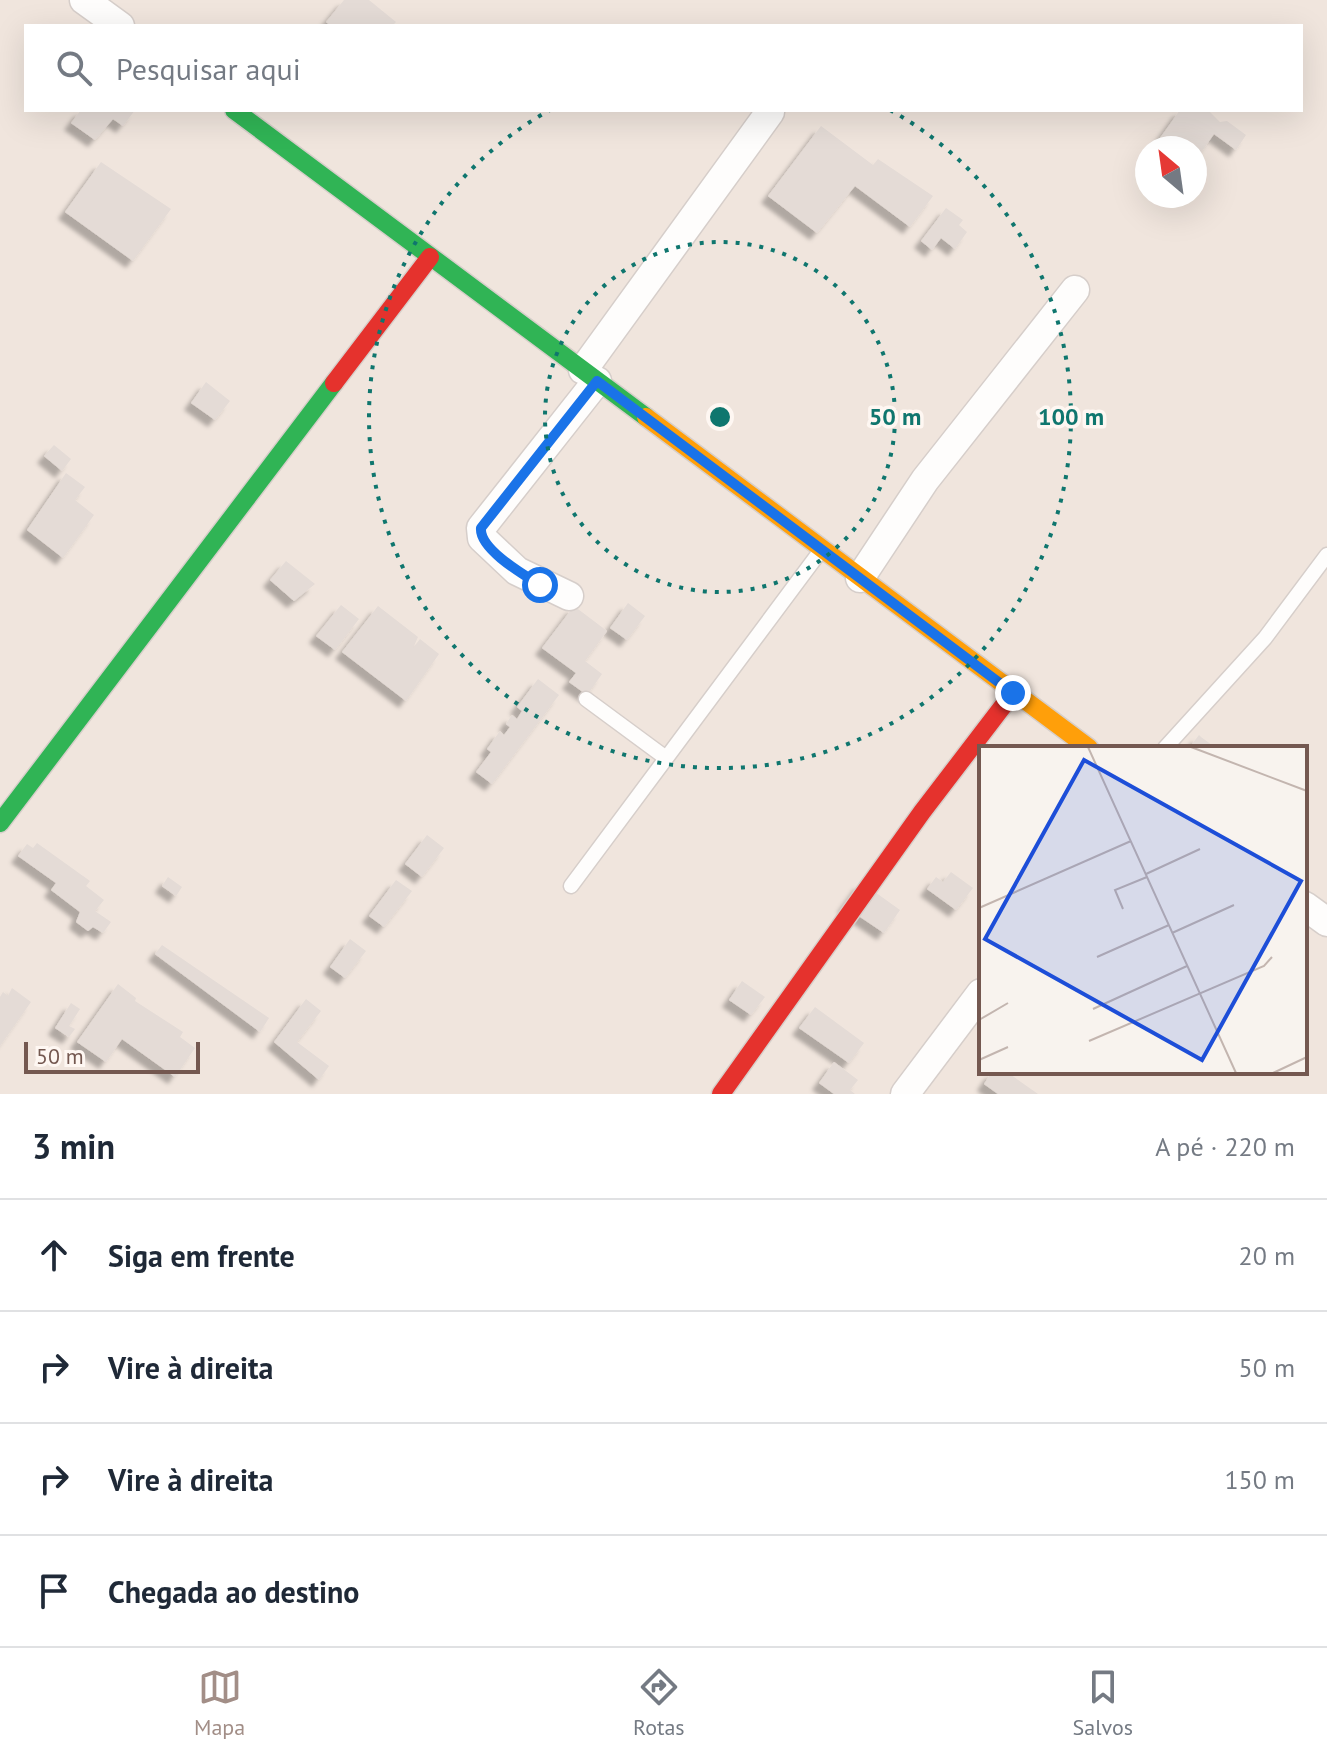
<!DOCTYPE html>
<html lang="pt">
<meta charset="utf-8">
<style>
:root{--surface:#fff;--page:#f2f2f3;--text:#1f2937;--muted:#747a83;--line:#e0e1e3;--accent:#a28e87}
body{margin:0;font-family:"PT Sans",sans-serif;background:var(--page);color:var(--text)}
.compass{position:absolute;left:1135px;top:136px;width:72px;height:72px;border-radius:50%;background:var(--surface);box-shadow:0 8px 32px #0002;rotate:331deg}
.scale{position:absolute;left:24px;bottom:20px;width:176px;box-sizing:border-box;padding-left:8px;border:4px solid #745850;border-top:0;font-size:22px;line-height:28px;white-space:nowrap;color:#745850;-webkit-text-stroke:6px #fef7f2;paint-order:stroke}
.stop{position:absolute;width:24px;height:24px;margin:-18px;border:6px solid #1a73e8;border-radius:50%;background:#fff}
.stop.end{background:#1a73e8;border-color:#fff;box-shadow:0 2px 8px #0008}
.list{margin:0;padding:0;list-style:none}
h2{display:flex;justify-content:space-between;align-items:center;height:104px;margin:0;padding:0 32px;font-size:34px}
h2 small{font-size:26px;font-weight:400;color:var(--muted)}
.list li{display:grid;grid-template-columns:52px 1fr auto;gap:24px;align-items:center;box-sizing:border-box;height:112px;padding:0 32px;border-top:2px solid var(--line)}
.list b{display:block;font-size:30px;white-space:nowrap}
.list em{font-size:26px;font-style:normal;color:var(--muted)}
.icon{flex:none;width:44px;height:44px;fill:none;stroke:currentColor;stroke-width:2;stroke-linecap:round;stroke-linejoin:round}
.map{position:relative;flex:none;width:1327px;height:1094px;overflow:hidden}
.search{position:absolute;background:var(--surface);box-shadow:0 8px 32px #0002;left:24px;right:24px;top:24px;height:88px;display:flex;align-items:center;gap:20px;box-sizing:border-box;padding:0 28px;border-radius:0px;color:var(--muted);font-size:30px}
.sheet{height:552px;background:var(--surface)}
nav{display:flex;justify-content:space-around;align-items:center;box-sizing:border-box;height:112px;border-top:2px solid var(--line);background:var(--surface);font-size:22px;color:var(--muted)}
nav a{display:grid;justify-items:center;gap:4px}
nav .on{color:var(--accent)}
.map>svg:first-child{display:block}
.residential{fill:#f0e5dd;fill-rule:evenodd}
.building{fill:#e4dbd6;filter:url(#shadow)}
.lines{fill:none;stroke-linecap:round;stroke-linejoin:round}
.lane-casing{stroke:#d6ceca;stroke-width:17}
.street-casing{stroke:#d6ceca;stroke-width:31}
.fast-casing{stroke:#d7cfca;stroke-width:21}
.slow-casing{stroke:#d7cfca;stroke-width:21}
.jam-casing{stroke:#d7cfca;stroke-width:21}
.lane{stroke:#fefdfc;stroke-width:14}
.street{stroke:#fefdfc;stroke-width:28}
.fast{stroke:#30b455;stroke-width:18}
.slow{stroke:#ff9f0a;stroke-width:18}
.jam{stroke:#e5322d;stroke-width:18}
.route{stroke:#1a73e8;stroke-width:10}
.ring{fill:none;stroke:#0f766e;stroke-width:4;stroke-dasharray:4 8}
.inset-road{fill:none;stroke:#c3b5af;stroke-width:2}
.view{fill:#1d4ed8;fill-opacity:0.15;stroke:#1d4ed8;stroke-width:4}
.inset-edge{fill:none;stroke:#745850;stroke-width:4}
.centre{fill:#0f766e;stroke:#fef7f2;stroke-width:4}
.ring-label{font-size:24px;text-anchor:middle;font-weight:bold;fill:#0f766e;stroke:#fef7f2;stroke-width:7;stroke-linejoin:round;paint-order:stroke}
</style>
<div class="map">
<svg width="1327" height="1094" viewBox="0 0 1327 1094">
<defs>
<filter id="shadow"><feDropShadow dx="-7" dy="7" stdDeviation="2" flood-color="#0004"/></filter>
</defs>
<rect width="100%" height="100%" fill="#f8f3ee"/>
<path class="residential" d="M0 0H1327V1094H0ZM26 26H1301V110H26ZM1147 148H1195V196H1147ZM981 748H1305V1072H981Z"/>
<g class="building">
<path d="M344 0H369L396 22 392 26H331L326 22Z"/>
<path d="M81 110H135L123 126 113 119 95 140 71 123Z"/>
<path d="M1180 110H1208L1220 122 1227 121 1246 135 1236 150 1214 134 1195 161V148H1174L1160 138Z"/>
<path d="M821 126 873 165 878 159 933 196 910 227 855 186 817 233 768 196Z"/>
<path d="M101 162 171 209 133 261 65 212Z"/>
<path d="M946 208 963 220 959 225 967 232 955 249 941 238 932 250 921 241Z"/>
<path d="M206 382 230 401 215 420 191 403Z"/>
<path d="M54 445 71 459 62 471 44 456Z"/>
<path d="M66 473 85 487 75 500 94 515 63 558 27 530Z"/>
<path d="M286 561 315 584 294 601 270 580Z"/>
<path d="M628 603 645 616 627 640 610 628Z"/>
<path d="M341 605 359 619 335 650 316 636Z"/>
<path d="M378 606 418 637 413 648 420 639 439 654 406 701 342 652Z"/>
<path d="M574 606 607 631 585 661 602 674 587 695 569 682 576 673 542 648Z"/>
<path d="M538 679 559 695 492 784 476 772 491 752 487 749 500 731 504 735 510 727 506 724 512 715 517 719 522 711 517 707Z"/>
<path d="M1199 735 1201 737 1216 748H1189Z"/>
<path d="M427 835 444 848 422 877 405 864Z"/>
<path d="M37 843 90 881 86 886 104 900 95 911 111 922 103 933 93 927 88 931 76 922 80 912 51 890 56 883 18 856 27 844 33 848Z"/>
<path d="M951 872 973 888 956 910 927 889 936 877 943 882Z"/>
<path d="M168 877 182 887 176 896 162 886Z"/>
<path d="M396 880 412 891 384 927 369 916Z"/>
<path d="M861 882 900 910 884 933 844 906Z"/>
<path d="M350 939 366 951 345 978 330 967Z"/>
<path d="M162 945 269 1018 260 1032 155 954Z"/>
<path d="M742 981 765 997 751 1015 729 1000Z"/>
<path d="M118 984 136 998 135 1001 183 1032 180 1037 195 1048 175 1077 122 1039 106 1062 77 1042Z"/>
<path d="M12 988 31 1002 0 1046V997L3 992 8 996Z"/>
<path d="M306 999 321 1011 297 1042 329 1066 319 1080 274 1042Z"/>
<path d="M71 1003 80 1009 69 1026 75 1029 69 1037 55 1028Z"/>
<path d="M815 1007 864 1043 849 1063 799 1028Z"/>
<path d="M834 1062 858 1080 850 1090 855 1094H834L819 1083Z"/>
<path d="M992 1072H1007L1038 1094H998L984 1084Z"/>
</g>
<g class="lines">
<defs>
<g id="lane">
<path d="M586 699 666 758"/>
<path d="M1165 748 1265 638 1327 555"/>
<path d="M571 886 822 549"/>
</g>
<g id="street">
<path d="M84 0 120 26"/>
<path d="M583 370 770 112"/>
<path d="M860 578 925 480 1075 290"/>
<path d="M569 596 517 571 482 538 481 528 597 381"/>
<path d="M1305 906 1327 922"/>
<path d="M905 1094 981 993"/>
</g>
<g id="fast">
<path d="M234 110 646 417"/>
<path d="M0 823 334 383"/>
</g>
<path id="slow" d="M646 417 1089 748"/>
<g id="jam">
<path d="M334 383 430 257"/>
<path d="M721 1094 922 812 1013 693"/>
</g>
</defs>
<use href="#lane" class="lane-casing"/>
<use href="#street" class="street-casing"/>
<use href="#fast" class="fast-casing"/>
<use href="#slow" class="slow-casing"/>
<use href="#jam" class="jam-casing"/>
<use href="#lane" class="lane"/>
<use href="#street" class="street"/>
<use href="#fast" class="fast"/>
<use href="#slow" class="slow"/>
<use href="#jam" class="jam"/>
</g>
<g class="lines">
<path class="route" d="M540 585C524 575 479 549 481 528L597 381 1013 693"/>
</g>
<g class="ring">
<circle cx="720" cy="417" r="175"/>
<path d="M890 110A351 351 0 1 1 550 110"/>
</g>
<g transform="translate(979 746)">
<rect width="328" height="328" fill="#f8f3ee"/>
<path class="inset-road" d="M109 1 257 327M212 1 328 45M167 128 221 103M0 162 152 95M144 163 136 144 168 131M193 187 255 159M118 211 190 179M114 263 208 220M0 274 29 257M110 295 285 220 293 211M0 314 29 301M294 327 328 311"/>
<path class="view" d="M105 14 322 135 223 314 6 193Z"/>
<rect width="328" height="328" class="inset-edge"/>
</g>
<circle cx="720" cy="417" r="12" class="centre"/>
<g class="ring-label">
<text x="895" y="425">50 m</text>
<text x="1071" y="425">100 m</text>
</g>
</svg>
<svg class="compass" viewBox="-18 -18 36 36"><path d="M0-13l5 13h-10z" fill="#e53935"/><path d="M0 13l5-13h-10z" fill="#747a83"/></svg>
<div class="scale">50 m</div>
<div class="stop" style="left:540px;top:585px"></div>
<div class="stop end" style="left:1013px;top:693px"></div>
<div class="search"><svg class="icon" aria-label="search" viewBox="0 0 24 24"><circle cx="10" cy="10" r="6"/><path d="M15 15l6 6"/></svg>Pesquisar aqui</div>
</div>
<section class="sheet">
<h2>3 min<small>A pé · 220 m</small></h2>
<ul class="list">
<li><svg class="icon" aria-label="ahead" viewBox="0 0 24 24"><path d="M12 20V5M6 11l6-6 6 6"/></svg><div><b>Siga em frente</b></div><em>20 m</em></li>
<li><svg class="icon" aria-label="right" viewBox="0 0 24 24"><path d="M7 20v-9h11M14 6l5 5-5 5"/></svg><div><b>Vire à direita</b></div><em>50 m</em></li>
<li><svg class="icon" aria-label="right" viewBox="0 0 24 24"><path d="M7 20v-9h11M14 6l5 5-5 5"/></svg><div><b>Vire à direita</b></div><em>150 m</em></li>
<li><svg class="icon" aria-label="arrive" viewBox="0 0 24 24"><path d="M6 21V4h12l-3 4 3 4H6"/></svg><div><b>Chegada ao destino</b></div></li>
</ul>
</section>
<nav>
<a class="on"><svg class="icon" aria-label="map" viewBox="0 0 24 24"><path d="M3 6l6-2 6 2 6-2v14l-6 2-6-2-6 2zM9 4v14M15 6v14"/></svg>Mapa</a>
<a><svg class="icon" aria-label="directions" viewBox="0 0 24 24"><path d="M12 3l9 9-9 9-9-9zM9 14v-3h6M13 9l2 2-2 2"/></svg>Rotas</a>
<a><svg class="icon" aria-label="saved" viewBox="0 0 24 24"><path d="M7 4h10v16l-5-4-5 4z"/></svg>Salvos</a>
</nav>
